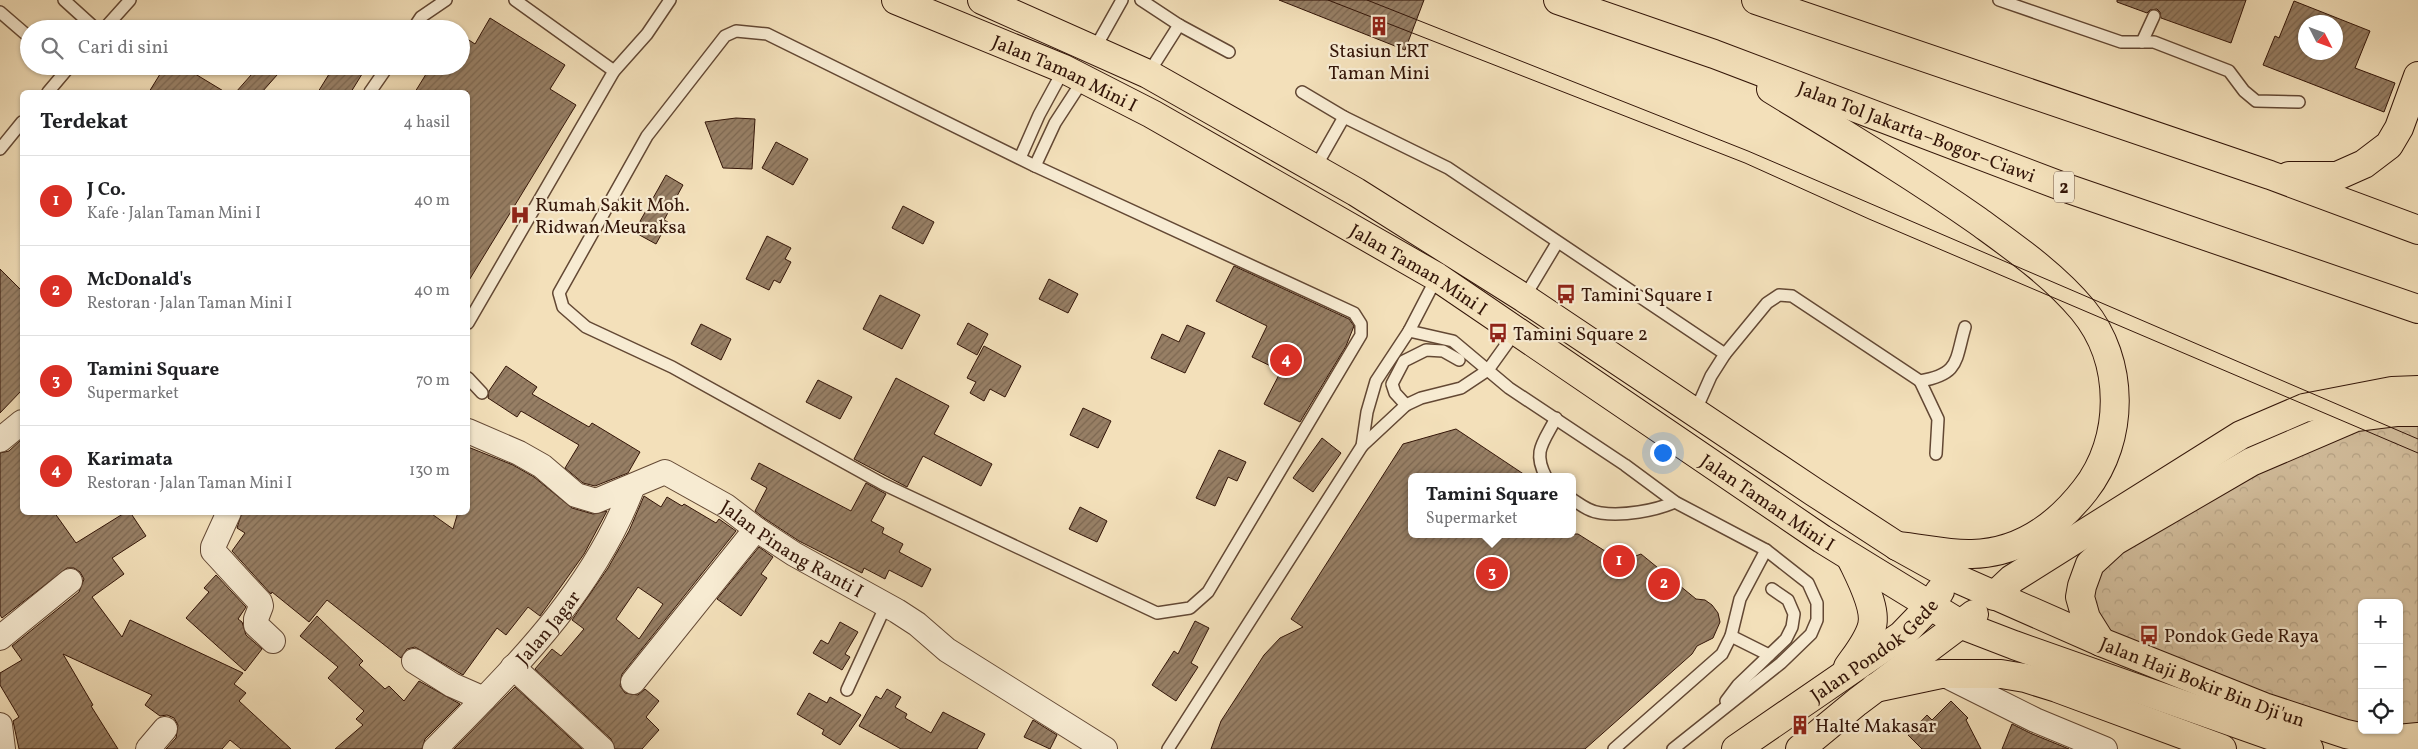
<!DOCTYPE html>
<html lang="id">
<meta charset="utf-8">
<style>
:root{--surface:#fff;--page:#f6f6f6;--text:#202124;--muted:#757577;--line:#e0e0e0;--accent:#d93025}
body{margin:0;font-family:Vollkorn,serif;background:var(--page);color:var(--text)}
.controls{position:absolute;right:15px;bottom:15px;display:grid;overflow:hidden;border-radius:8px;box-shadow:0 1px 4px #0004}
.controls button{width:45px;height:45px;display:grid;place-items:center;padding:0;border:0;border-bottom:1px solid var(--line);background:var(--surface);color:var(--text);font:25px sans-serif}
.compass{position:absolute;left:2298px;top:15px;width:45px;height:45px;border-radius:50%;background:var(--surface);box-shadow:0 1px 4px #0004;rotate:132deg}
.you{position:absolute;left:1662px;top:452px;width:18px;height:18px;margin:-12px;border:4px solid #fff;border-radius:50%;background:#1a73e8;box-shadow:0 0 0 8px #1a73e833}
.badge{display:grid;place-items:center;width:32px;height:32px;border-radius:50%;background:var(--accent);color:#fff;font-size:16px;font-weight:700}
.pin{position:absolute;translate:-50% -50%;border:2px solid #fff;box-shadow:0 1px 5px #0006}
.popup{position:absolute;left:1408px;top:473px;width:168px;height:65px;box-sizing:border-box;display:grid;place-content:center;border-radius:8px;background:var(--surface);filter:drop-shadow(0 1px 4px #0005);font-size:16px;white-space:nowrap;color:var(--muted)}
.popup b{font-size:19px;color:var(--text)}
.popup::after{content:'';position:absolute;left:50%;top:100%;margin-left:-10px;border:10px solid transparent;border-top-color:var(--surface)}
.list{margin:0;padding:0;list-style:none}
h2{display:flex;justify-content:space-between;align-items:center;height:65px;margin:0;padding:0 20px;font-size:21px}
h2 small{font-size:16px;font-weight:400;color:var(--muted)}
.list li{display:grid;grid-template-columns:32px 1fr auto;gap:15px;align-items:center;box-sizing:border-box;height:90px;padding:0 20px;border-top:1px solid var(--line)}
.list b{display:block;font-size:19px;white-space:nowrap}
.list p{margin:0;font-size:16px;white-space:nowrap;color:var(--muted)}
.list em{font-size:16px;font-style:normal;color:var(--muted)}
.icon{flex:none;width:28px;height:28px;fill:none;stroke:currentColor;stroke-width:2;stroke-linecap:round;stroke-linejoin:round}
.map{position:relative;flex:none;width:2418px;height:749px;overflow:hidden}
.search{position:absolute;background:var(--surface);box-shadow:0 1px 4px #0004;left:20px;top:20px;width:450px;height:55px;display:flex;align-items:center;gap:12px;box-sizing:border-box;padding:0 18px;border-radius:28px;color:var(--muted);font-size:19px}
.panel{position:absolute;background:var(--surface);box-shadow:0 1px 4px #0004;left:20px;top:90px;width:450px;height:425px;border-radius:8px}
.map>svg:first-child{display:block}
.forest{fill:url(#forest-crowns);stroke:#826952;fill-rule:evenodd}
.building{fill:url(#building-hatch);stroke:#331508;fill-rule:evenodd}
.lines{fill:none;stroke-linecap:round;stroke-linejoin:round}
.lane-casing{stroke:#634834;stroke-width:14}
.street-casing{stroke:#634834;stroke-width:26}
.primary-casing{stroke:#331508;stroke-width:30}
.highway-casing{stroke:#331508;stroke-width:30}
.lane{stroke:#f7ebd2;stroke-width:11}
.street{stroke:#f7ebd2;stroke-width:24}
.primary{stroke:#f3e0ba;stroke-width:28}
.highway{stroke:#f3e0ba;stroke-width:28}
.tram{stroke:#331508;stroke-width:1}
.labels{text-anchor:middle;stroke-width:4.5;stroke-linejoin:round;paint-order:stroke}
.shield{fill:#f7ebd2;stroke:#6e5545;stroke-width:1}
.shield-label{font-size:18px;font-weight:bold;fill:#331508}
.poi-label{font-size:19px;fill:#331508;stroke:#f7ebd2;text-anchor:start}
.street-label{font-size:19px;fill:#331508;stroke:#f7ebd2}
</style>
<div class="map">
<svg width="2418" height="749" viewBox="0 0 2418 749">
<defs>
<pattern id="forest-crowns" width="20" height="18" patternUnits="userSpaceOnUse" patternTransform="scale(1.25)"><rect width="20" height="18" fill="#d2bd9c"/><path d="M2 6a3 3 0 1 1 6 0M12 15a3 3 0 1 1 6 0" fill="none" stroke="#b5a285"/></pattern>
<pattern id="building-hatch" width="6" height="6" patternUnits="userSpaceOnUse" patternTransform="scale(1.25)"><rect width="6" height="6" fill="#977f65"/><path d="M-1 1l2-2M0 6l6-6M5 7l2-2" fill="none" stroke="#7c6751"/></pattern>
</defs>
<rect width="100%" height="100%" fill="#f3e0ba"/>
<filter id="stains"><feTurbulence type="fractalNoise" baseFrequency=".004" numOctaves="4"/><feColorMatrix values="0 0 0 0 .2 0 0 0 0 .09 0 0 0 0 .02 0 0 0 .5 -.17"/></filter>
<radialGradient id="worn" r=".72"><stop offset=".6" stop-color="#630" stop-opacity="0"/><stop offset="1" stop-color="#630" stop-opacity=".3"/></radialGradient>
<path class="forest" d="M2418 412V737L2377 741 2101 642 2082 586 2090 564 2251 462ZM2362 603H2399V730H2362Z"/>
<g class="building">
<path d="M1279 0H1424L1405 50Z"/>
<path d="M2117 0H2246L2231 43 2161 18 2160 12 2157 9 2150 10 2147 13 2117 2Z"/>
<path d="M2294 1 2370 31 2355 68 2395 83 2384 112 2263 65 2275 36 2279 38ZM2306 22H2336V52H2306Z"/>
<path d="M490 18 565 65 550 89 576 105 468 282V92H415L431 66H461V35L475 44Z"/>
<path d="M165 66H182L225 92H149Z"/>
<path d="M259 66H285L262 92H236Z"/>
<path d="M334 66H367L351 92H318Z"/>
<path d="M736 118 755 119 752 169 723 168 705 122Z"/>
<path d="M776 142 808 159 793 185 762 168Z"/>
<path d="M666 175 683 185 664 220 668 222 656 244 634 232Z"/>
<path d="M903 206 934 222 923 244 892 228Z"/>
<path d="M767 236 791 248 785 259 791 262 780 283 774 280 769 290 746 279Z"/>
<path d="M1234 266 1349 319 1354 326 1346 346 1300 422 1264 404 1281 371 1252 357 1267 326 1216 301Z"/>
<path d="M0 269 22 291V390L0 413Z"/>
<path d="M1049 279 1078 294 1068 313 1039 299Z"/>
<path d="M880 295 920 315 902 349 863 329Z"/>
<path d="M968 323 988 334 977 355 957 344Z"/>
<path d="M701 324 731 339 721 360 691 344Z"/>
<path d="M1187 325 1205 333 1185 373 1151 358 1162 334 1179 342Z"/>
<path d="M984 346 1021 366 1005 397 990 389 984 401 970 393 976 382 967 378Z"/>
<path d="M506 366 537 387 532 394 589 427 592 423 640 452 628 473 595 486 583 483 565 468 579 445 521 411 517 417 488 398 489 391Z"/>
<path d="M896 378 949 406 934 434 992 464 981 486 923 456 907 487 854 459Z"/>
<path d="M818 380 852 397 840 419 806 402Z"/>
<path d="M1083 408 1111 421 1098 448 1070 435Z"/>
<path d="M1456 429 1528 477H1412V534H1578L1605 551 1633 557 1641 554 1696 599 1705 600 1712 605 1718 613 1720 622 1713 638 1697 646 1692 654 1585 749H1211L1221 721 1264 655 1280 638 1303 627 1291 619 1403 444Z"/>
<path d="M1322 438 1341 453 1313 492 1293 478Z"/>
<path d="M22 439V512H54L76 543 126 512H130L146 536 112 558 124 574 92 597 122 637 130 620 243 673 234 684 246 693 239 701 291 749H241L230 740 222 749H166L176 738 178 725 174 718 167 715 160 716 145 705 152 695 63 654 93 705 91 706 118 749H19L13 721 19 717 0 685V673L22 660 12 646 79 592 84 579 80 572 74 568H67L2 618 0 615V453L9 451Z"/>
<path d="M468 447 513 465 534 477 572 508 593 514 607 511 584 554 540 616 528 607 506 635 497 628 463 675 415 647 407 649 401 658 327 600 309 622 272 592 271 594 232 551 245 533 237 528 242 512H429L453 529 458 512H468Z"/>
<path d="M1219 450 1246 462 1237 481 1228 477 1215 506 1196 498Z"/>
<path d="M759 463 851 511 866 483 886 494 871 521 884 528 882 533 903 544 899 552 931 569 922 587 889 570 885 579 864 568 862 573 799 541 764 518 755 511 767 488 751 479Z"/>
<path d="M644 496 661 507 667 497 682 506 684 504 716 523 719 519 736 531 622 674 620 686 625 693 638 695 645 689 659 701 646 717 659 730 642 749H615L611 739 535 669 552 649 561 656 584 629 572 620 608 568 629 531ZM638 587 663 604 639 639 616 619Z"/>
<path d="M1080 507 1107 521 1097 542 1069 529Z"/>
<path d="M759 547 773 557 761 574 767 578 741 616 717 599Z"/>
<path d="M216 575 246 607 238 619 242 622 246 635 262 649 245 671 186 618 209 592 204 588Z"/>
<path d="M317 616 363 661 359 665 385 689 389 686 404 701 419 681 460 704 425 739 422 749H335L363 725 356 719 364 711 328 678 338 667 300 636Z"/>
<path d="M1195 621 1209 628 1191 663 1198 667 1176 701 1152 685 1174 651 1178 654Z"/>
<path d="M840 622 858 632 845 654 850 657 842 670 813 653 821 640 828 644Z"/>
<path d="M515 687 582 749H454Z"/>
<path d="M887 689 901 697 895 707 907 714 905 718 931 733 943 712 985 734 977 749H901L859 726 876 696 881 699Z"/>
<path d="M809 693 827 703 830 697 861 715 840 745 822 734 824 730 797 714Z"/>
<path d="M1951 701 1968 718 1966 720 1981 749H1922L1908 735 1927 715 1932 720Z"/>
<path d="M1033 720 1057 735 1050 749 1024 737Z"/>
<path d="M2012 724 2030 733 2069 749H2002Z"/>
</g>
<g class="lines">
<defs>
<g id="lane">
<path d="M64 0 96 29"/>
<path d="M515 0 614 71"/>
<path d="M1141 0 1179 25 1229 52"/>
<path d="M1999 0 2121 42H2154L2229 71 2244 91 2256 101 2299 102"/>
<path d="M0 12 29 37"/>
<path d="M104 29 130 0"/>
<path d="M413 29 421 17 446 0"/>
<path d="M736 31 767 34 1035 166 1354 313 1361 324V335L1208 592 1190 608 1157 613 883 484 672 367 586 327 563 307 559 293 647 136 725 36Z"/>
<path d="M2142 42 2154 16"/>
<path d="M1094 50 1122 0"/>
<path d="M1148 74 1179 25"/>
<path d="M48 92 70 66"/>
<path d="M370 92 388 66"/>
<path d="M1302 92 1344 117 1448 168 1725 354 1711 376 1695 412"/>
<path d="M0 149 22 122"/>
<path d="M1020 158 1039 115 1064 69"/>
<path d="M1035 166 1055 123 1083 80"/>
<path d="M1315 168 1344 117"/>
<path d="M1524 298 1557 243"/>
<path d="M468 323 614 71 647 34 670 0"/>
<path d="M1409 331 1453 341 1509 388 1625 465 1675 502 1766 550 1808 583 1817 603V620L1811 634 1781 663 1673 749"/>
<path d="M1725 354 1767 303 1779 295 1792 296 1920 381C1960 374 1955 361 1965 327"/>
<path d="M468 378 482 393"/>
<path d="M1920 381 1938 419 1936 454"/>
<path d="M1406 405 1395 393 1392 384 1404 361 1426 350 1443 351 1459 360"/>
<path d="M1362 446 1406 405 1421 398 1461 388 1488 370 1516 331"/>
<path d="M1546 477C1532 451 1544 442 1556 418"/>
<path d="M1572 499C1581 505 1590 512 1601 513 1624 516 1654 511 1675 502"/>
<path d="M1731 636 1769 655"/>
<path d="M847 690 886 605"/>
<path d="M1726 701 1738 685 1786 639 1792 627 1794 614 1788 600 1772 589"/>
<path d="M1168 749 1362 446 1367 412 1376 381 1409 331 1437 277"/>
<path d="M1614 749 1722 654 1731 636 1740 599 1766 550"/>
</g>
<g id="street">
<path id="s1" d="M468 431 519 453 542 466 576 495 596 501 665 472 726 506 756 529 794 554 897 611 917 624 947 650 1105 749"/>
<path d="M0 440 22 422"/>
<path d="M229 512 213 547V551L260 602 261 606 256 619V625L273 641"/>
<path d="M0 638 70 581"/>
<path d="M414 661 452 685 484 699"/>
<path d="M513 667 602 749"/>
<path d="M1943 674 2035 720 2105 749"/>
<path d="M633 682 756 529"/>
<path d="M0 725 3 749"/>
<path d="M148 749 165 729"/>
<path id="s2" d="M435 749C514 668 592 594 633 486"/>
</g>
<g id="primary">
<path id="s3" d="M896 0 1064 69 1152 114 1437 277 1822 539 1962 625 2014 645 2309 749"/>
<path id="s4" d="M982 0 1148 74 1356 192 1524 298 1814 492 1897 546 1951 576 2101 642 2264 707 2346 734 2377 741 2418 737"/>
<path d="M1848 667C1857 654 1868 641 1872 626 1877 607 1859 575 1851 558"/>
<path id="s5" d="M1736 749 1902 635 1929 607 1940 591"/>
<path d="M1800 749 1857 702 1974 614"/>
</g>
<g id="highway">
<path id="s6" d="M1558 0 1714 54 2069 189 2418 309"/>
<path d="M1756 0 2270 175 2418 230"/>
<path d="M1771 89C1841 132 1911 174 1978 221 2015 248 2054 275 2083 310 2125 361 2125 439 2085 490 2057 526 2019 553 1972 554 1948 555 1921 548 1897 546"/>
<path d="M2289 176H2337L2364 164 2389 145 2399 128 2418 76"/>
<path d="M1994 596 2012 579 2241 435 2304 408 2392 391 2418 390"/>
<path d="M2101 642 2086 618 2080 597 2082 586 2090 564 2115 541 2251 462 2356 417 2396 412H2418"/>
<path d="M1875 688 1941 674H2001L2025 678 2057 688 2222 749"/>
</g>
</defs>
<use href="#lane" class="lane-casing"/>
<use href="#street" class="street-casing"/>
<use href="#primary" class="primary-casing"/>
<use href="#highway" class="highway-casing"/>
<use href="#lane" class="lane"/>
<use href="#street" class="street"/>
<use href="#primary" class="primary"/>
<use href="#highway" class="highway"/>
<g class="tram">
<path d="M1328 0 1745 163 1869 219 2418 453"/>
<path d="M1367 0 1748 151 2418 439"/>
</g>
</g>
<defs>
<symbol id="building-bare" viewBox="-9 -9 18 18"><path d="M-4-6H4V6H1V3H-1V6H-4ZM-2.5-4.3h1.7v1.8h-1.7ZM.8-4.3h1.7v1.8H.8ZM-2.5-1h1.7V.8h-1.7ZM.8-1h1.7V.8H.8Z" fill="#8f2418" stroke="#f7ebd2" stroke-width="2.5" paint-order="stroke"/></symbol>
<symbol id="hospital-bare" viewBox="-9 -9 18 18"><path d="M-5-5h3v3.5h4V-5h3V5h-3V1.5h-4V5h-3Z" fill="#8f2418" stroke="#f7ebd2" stroke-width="2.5" paint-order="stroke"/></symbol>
<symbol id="bus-bare" viewBox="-9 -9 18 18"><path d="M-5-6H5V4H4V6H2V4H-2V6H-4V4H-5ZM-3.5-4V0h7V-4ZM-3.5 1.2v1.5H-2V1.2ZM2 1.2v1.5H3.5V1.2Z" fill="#8f2418" stroke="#f7ebd2" stroke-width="2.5" paint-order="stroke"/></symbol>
</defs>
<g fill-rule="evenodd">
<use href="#building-bare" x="1365" y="12" width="28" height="28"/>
<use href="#hospital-bare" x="506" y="201" width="28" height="28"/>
<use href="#bus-bare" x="1552" y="280" width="28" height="28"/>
<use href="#bus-bare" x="1484" y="319" width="28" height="28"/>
<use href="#bus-bare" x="2135" y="621" width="28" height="28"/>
<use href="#building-bare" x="1786" y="711" width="28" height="28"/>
</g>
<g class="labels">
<rect class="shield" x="2054" y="171.5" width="20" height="31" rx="4"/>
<g class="shield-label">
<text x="2064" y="193">2</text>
</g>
<g class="poi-label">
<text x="1379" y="57" text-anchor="middle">Stasiun LRT<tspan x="1379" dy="22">Taman Mini</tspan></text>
<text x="535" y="211">Rumah Sakit Moh.<tspan x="535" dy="22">Ridwan Meuraksa</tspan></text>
<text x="1581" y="301">Tamini Square 1</text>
<text x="1513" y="340">Tamini Square 2</text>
<text x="2164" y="642">Pondok Gede Raya</text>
<text x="1815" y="732">Halte Makasar</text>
</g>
<g class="street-label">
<text dy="7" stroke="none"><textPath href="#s3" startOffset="184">Jalan Taman Mini I</textPath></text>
<text dy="7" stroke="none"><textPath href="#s6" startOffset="382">Jalan Tol Jakarta–Bogor–Ciawi</textPath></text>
<text dy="7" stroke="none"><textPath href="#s3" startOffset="589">Jalan Taman Mini I</textPath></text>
<text dy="7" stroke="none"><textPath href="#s3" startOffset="1009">Jalan Taman Mini I</textPath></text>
<text dy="7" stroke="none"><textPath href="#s1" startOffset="371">Jalan Pinang Ranti I</textPath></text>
<text dy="7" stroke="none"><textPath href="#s2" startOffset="166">Jalan Jagar</textPath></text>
<text dy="7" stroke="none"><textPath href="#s5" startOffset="170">Jalan Pondok Gede</textPath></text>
<text dy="7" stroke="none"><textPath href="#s4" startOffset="1402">Jalan Haji Bokir Bin Dji'un</textPath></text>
</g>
</g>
<rect width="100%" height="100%" filter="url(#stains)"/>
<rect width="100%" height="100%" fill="url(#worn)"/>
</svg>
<div class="controls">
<button>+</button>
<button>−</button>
<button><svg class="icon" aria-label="locate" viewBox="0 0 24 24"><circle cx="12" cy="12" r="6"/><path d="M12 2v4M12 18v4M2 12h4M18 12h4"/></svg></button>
</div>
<svg class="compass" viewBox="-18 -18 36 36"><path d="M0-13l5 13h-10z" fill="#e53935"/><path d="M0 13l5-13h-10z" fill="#757577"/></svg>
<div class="you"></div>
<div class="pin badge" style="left:1619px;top:561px">1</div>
<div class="pin badge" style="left:1664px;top:584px">2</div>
<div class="pin badge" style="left:1492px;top:573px">3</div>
<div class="popup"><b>Tamini Square</b>Supermarket</div>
<div class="pin badge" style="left:1286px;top:360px">4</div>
<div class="search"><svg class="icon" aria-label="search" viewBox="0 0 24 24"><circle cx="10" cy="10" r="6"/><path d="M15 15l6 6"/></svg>Cari di sini</div>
<section class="panel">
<h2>Terdekat<small>4 hasil</small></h2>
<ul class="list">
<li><span class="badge">1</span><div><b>J Co.</b><p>Kafe · Jalan Taman Mini I</p></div><em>40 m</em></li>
<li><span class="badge">2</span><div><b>McDonald's</b><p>Restoran · Jalan Taman Mini I</p></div><em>40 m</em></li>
<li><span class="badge">3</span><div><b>Tamini Square</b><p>Supermarket</p></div><em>70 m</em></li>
<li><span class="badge">4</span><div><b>Karimata</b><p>Restoran · Jalan Taman Mini I</p></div><em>130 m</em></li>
</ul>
</section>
</div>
